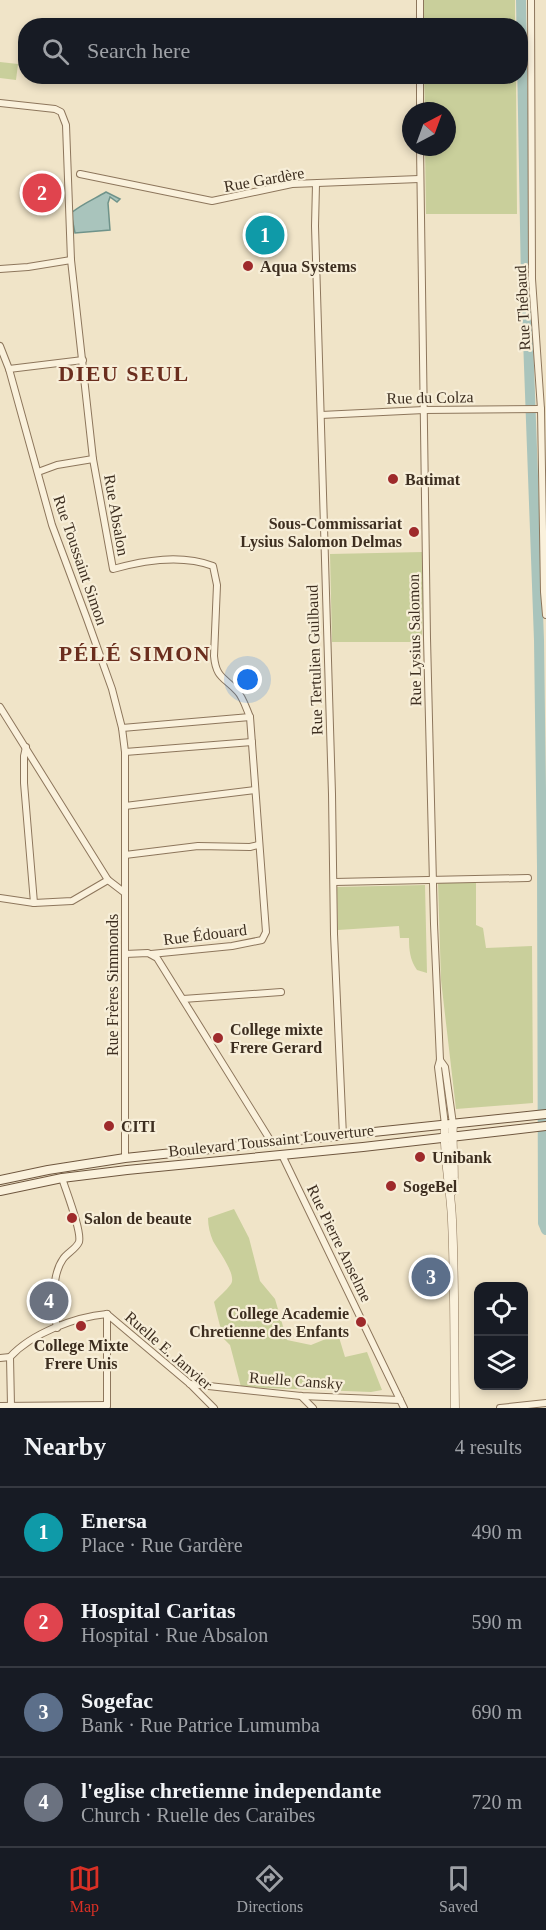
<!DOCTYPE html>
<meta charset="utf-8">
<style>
:root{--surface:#171b24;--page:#20242c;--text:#f1f3f6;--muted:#9ea1a6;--line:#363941;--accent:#d93025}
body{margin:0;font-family:Georgia,serif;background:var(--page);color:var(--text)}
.controls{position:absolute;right:18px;bottom:18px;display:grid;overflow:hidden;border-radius:12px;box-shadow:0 3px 9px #0003}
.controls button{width:54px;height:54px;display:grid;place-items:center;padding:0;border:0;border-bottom:2px solid var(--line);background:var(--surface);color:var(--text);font:30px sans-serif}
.compass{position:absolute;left:402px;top:102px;width:54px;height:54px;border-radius:50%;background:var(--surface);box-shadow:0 3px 9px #0003;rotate:41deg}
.you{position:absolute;left:248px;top:680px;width:21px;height:21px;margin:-15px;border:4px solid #fff;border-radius:50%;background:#1a73e8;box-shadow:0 0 0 9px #1a73e833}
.badge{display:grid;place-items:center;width:39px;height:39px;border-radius:50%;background:var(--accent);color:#fff;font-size:20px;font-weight:700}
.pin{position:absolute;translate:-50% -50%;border:3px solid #fff;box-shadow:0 2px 6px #0006}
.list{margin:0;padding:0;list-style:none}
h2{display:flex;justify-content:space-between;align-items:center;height:78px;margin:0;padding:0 24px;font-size:26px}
h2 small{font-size:20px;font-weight:400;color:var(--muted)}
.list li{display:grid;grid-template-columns:39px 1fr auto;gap:18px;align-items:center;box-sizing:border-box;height:90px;padding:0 24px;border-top:2px solid var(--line)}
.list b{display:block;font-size:22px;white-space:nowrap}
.list p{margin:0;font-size:20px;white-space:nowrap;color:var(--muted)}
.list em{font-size:20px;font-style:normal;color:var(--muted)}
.icon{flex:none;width:33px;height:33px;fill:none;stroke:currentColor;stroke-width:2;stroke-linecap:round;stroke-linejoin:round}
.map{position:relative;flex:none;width:546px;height:1408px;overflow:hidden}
.search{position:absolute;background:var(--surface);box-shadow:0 3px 9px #0003;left:18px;right:18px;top:18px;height:66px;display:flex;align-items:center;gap:15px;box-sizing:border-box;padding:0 21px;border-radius:24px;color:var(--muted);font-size:22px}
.sheet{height:438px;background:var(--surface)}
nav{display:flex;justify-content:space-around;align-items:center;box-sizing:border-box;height:84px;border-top:2px solid var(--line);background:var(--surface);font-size:16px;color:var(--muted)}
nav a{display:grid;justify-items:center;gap:3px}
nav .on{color:var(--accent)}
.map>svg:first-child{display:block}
.green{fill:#c9cf9b}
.water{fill:#a9c4bc;stroke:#6f938a;stroke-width:1.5}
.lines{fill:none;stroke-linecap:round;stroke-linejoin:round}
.river{stroke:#a9c4bc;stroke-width:10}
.minor-casing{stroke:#8d765c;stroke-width:8}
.tertiary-casing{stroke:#8d765c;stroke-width:9}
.secondary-casing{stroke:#6f573f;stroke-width:10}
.minor{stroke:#faf1dc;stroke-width:6}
.tertiary{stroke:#faf1dc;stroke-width:8}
.secondary{stroke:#faf1dc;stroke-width:8}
.poi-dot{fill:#9e2a2b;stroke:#f7eed8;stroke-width:2}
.labels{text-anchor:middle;stroke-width:4.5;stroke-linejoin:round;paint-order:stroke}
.street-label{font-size:16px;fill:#3d2e20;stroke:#f7eed8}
.poi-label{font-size:16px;font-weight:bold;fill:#3d2e20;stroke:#f7eed8;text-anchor:start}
.district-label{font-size:22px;font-weight:bold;letter-spacing:1.5px;fill:#6b2e1e;stroke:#f7eed8}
</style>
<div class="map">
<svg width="546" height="1408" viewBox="0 0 546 1408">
<rect width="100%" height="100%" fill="#f0e4c8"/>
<g class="green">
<path d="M423 0H515V25H424Z"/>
<path d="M0 62 18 64 16 80 0 78Z"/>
<path d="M424 77H516L517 214H426L425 147H447V111H425Z"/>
<path d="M424 552 422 642H332L330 554Z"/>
<path d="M438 882H476V925L483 928 486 948 532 946 533 1103 456 1109 441 980Z"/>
<path d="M425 885 427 973 417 970C410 960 409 950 409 938H400L399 926 338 930 337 887Z"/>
<path d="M234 1209 249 1238 260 1281 275 1299 287 1340 311 1345 338 1334 345 1357 367 1352 382 1390 371 1392 241 1387 230 1345 223 1338 214 1302C219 1296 226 1291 231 1284 237 1275 218 1250 213 1241 210 1234 208 1226 208 1218Z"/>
</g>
<path class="water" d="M106 192 120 199 117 202 110 197 108 203 110 230 75 233 71 213C82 204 94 199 106 192Z"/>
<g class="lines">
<path class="river" d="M521 0 526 284 539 640 542 866 543 1223 546 1230"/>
<defs>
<g id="minor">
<path d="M531 0 532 279 541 409 544 592 546 615"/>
<path d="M420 26V0"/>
<path d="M0 103 55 109 61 112 66 125 71 260 93 459 113 569C145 560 181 554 213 566L217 585 214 656C216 678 224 677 237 691 243 697 246 708 250 717L266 932 262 940 232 946 151 954"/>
<path d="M420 111V76"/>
<path d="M420 147 427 638 434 924 440 1060 438 1067 445 1125"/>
<path d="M80 174 212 201 292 184 419 179"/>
<path d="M316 184 315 226 332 794 334 934 343 1136"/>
<path d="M0 269 28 267 71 260"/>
<path d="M0 346 9 369 52 525 87 619 112 689 122 728 125 752V893"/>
<path d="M9 369 83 360"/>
<path d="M321 415 424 410 541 409"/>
<path d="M38 472 57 465 93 459"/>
<path d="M0 707 108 880 125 893V1158"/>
<path d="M122 728 250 717"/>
<path d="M26 747 24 756V783L34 903"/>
<path d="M125 752 252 742"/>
<path d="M125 806 255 790"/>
<path d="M125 855 198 846 250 847 258 845"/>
<path d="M334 882 528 878"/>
<path d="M0 898 34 903 72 901 108 880"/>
<path d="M125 954 148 953 157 958 272 1143"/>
<path d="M183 999 281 992"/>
<path d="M440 1060 445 1067 453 1124"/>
<path d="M282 1155 404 1408"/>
<path d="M107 1314 190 1384 214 1408"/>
<path d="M107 1314V1406"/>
<path d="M57 1328C53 1309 51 1276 63 1259 67 1253 76 1249 79 1242 82 1231 66 1191 62 1178"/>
<path d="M0 1358 10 1357"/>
<path d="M190 1384 301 1396 400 1400"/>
<path d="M301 1396 313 1408"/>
<path d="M0 1406 107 1405"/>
<path d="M11 1406 10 1357C32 1333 75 1317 107 1314"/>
<path d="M500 1408 546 1403"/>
</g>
<g id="tertiary">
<path d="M445 1125C443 1156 451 1189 452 1220 455 1283 454 1346 455 1408"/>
<path d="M453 1191C456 1169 451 1147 453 1124"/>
</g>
<g id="secondary">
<path d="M0 1180 48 1170 125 1158 546 1114"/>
<path d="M0 1191 62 1178 127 1170 363 1147 546 1126"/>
</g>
</defs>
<use href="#minor" class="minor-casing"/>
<use href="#tertiary" class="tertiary-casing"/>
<use href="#secondary" class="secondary-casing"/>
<use href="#minor" class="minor"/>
<use href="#tertiary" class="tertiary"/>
<use href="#secondary" class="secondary"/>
</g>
<g class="poi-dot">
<circle cx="248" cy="266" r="6"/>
<circle cx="393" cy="479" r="6"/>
<circle cx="414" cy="532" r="6"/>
<circle cx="218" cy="1038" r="6"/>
<circle cx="109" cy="1126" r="6"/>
<circle cx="420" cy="1157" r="6"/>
<circle cx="391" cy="1186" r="6"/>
<circle cx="72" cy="1218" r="6"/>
<circle cx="361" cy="1322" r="6"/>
<circle cx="81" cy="1326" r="6"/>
</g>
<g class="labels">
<g class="street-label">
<text transform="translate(264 179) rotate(-10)" y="6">Rue Gardère</text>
<text transform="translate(522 308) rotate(-93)" y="6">Rue Thébaud</text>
<text transform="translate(430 397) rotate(-1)" y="6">Rue du Colza</text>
<text transform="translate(117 515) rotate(80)" y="6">Rue Absalon</text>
<text transform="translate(81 560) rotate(71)" y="6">Rue Toussaint Simon</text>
<text transform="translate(414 640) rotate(-91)" y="6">Rue Lysius Salomon</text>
<text transform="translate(314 660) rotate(-92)" y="6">Rue Tertulien Guilbaud</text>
<text transform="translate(205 934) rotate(-7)" y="6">Rue Édouard</text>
<text transform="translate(112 985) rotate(-90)" y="6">Rue Frères Simmonds</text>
<text transform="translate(271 1140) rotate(-6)" y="6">Boulevard Toussaint Louverture</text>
<text transform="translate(340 1243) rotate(64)" y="6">Rue Pierre Anselme</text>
<text transform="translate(169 1350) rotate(41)" y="6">Ruelle E. Janvier</text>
<text transform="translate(296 1380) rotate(4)" y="6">Ruelle Cansky</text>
</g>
<g class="poi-label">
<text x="260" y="272">Aqua Systems</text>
<text x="405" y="485">Batimat</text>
<text x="402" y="529" text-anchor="end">Sous-Commissariat<tspan x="402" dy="18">Lysius Salomon Delmas</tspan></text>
<text x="230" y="1035">College mixte<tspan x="230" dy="18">Frere Gerard</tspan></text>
<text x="121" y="1132">CITI</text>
<text x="432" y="1163">Unibank</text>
<text x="403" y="1192">SogeBel</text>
<text x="84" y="1224">Salon de beaute</text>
<text x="349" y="1319" text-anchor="end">College Academie<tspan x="349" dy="18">Chretienne des Enfants</tspan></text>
<text x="81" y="1351" text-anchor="middle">College Mixte<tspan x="81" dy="18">Frere Unis</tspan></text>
</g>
<g class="district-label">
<text x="124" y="381">DIEU SEUL</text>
<text x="135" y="661">PÉLÉ SIMON</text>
</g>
</g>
</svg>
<div class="controls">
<button><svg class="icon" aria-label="locate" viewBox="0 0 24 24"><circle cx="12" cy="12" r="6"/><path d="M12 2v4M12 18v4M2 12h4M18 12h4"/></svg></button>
<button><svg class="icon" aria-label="layers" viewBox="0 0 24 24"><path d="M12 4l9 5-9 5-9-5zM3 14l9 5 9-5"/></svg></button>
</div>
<svg class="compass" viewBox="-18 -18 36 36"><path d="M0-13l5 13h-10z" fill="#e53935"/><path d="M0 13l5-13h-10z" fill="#9ea1a6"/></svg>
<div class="you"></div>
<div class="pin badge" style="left:265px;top:235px;background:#0f9aa8">1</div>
<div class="pin badge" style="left:42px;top:193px;background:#e0444e">2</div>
<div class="pin badge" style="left:431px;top:1277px;background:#5c6f8a">3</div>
<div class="pin badge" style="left:49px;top:1301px;background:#6b7280">4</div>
<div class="search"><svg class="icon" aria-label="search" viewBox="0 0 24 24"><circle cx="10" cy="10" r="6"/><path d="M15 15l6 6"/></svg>Search here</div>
</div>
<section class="sheet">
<h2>Nearby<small>4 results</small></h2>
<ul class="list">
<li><span class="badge" style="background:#0f9aa8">1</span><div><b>Enersa</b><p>Place · Rue Gardère</p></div><em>490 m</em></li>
<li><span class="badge" style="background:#e0444e">2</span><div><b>Hospital Caritas</b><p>Hospital · Rue Absalon</p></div><em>590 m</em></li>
<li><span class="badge" style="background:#5c6f8a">3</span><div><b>Sogefac</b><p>Bank · Rue Patrice Lumumba</p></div><em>690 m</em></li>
<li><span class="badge" style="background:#6b7280">4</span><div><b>l'eglise chretienne independante</b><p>Church · Ruelle des Caraïbes</p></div><em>720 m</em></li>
</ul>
</section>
<nav>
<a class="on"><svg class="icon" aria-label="map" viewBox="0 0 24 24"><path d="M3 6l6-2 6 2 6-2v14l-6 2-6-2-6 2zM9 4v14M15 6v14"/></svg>Map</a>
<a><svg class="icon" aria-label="directions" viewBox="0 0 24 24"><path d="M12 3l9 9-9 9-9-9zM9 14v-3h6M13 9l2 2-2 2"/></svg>Directions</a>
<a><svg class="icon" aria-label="saved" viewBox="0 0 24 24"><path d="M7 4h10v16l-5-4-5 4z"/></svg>Saved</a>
</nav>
